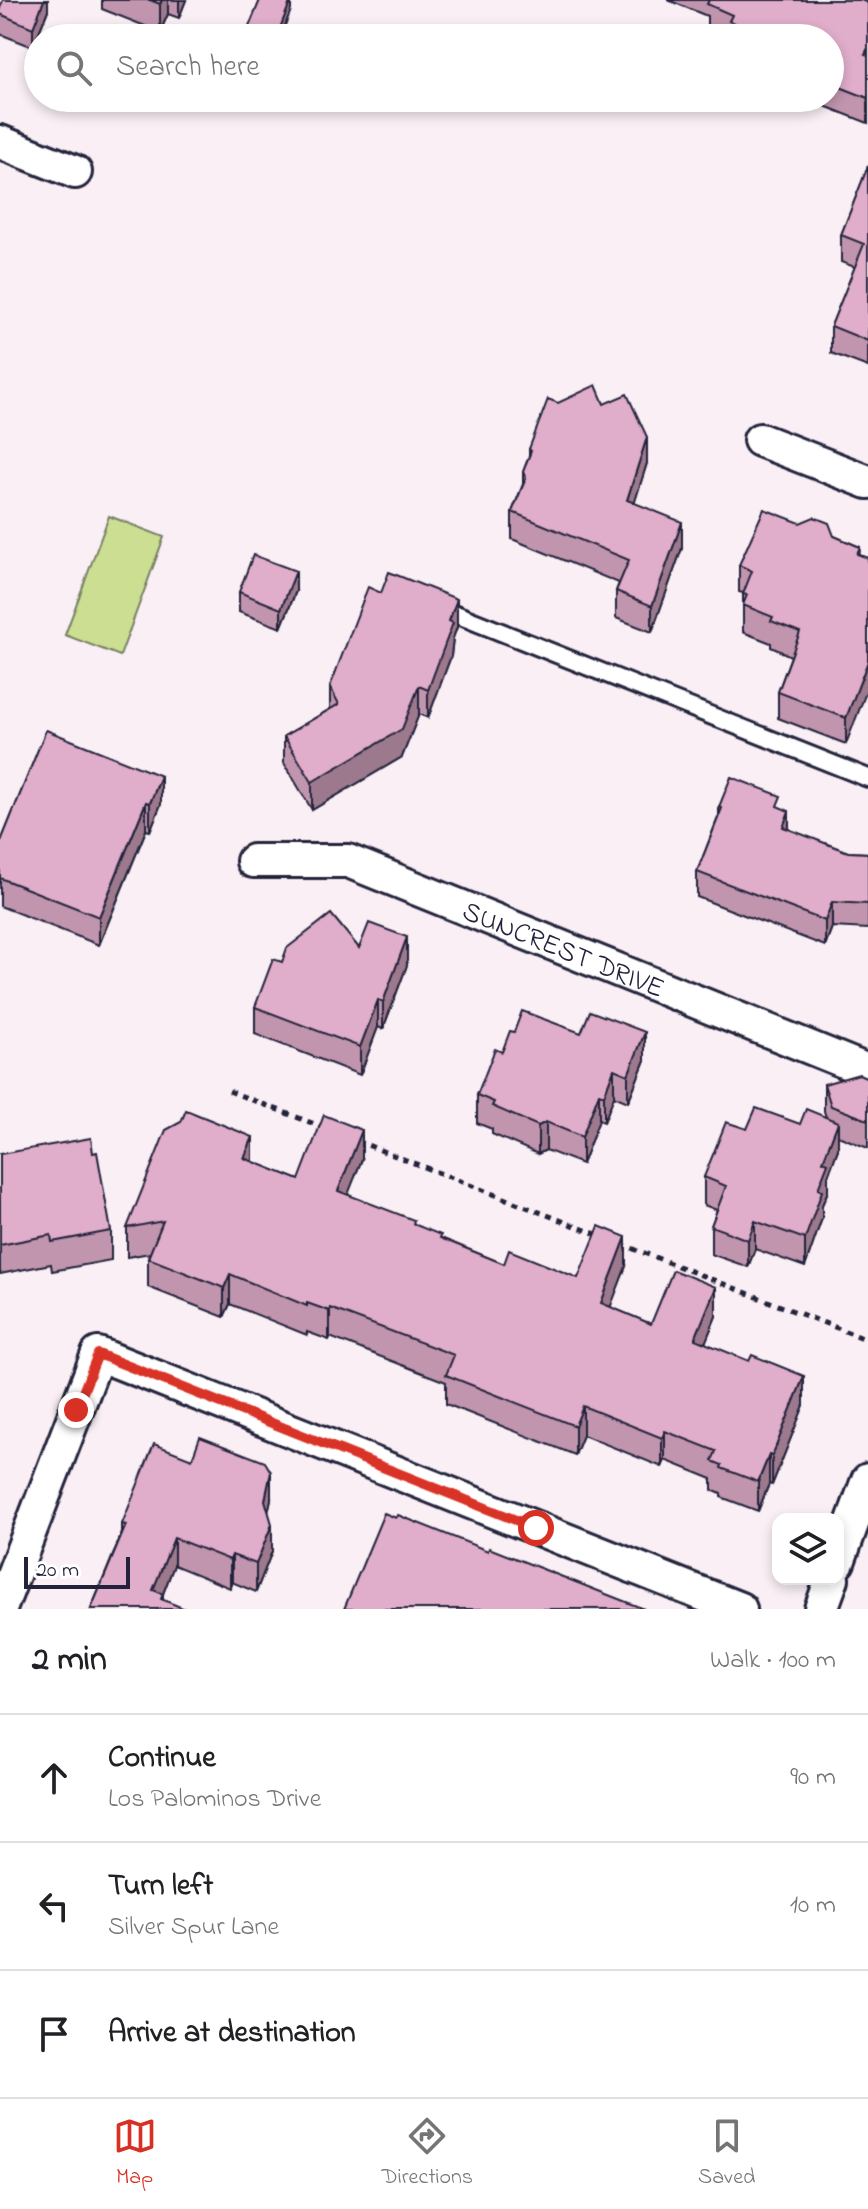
<!DOCTYPE html>
<meta charset="utf-8">
<style>
:root{--surface:#fff;--page:#f6f6f6;--text:#202124;--muted:#757577;--line:#e0e0e0;--accent:#d93025}
body{margin:0;font-family:"Indie Flower",sans-serif;background:var(--page);color:var(--text)}
.controls{position:absolute;right:24px;bottom:24px;display:grid;overflow:hidden;border-radius:16px;box-shadow:0 4px 12px #0003}
.controls button{width:72px;height:72px;display:grid;place-items:center;padding:0;border:0;border-bottom:2px solid var(--line);background:var(--surface);color:var(--text);font:40px sans-serif}
.scale{position:absolute;left:24px;bottom:20px;width:106px;box-sizing:border-box;padding-left:8px;border:4px solid #22223b;border-top:0;font-size:22px;line-height:28px;white-space:nowrap;color:#22223b;-webkit-text-stroke:6px #fff;paint-order:stroke}
.stop{position:absolute;width:24px;height:24px;margin:-18px;border:6px solid #d93025;border-radius:50%;background:#fff}
.stop.end{background:#d93025;border-color:#fff;box-shadow:0 2px 8px #0008}
.list{margin:0;padding:0;list-style:none}
h2{display:flex;justify-content:space-between;align-items:center;height:104px;margin:0;padding:0 32px;font-size:34px}
h2 small{font-size:26px;font-weight:400;color:var(--muted)}
.list li{display:grid;grid-template-columns:52px 1fr auto;gap:24px;align-items:center;box-sizing:border-box;height:128px;padding:0 32px;border-top:2px solid var(--line)}
.list b{display:block;font-size:30px;white-space:nowrap}
.list p{margin:0;font-size:26px;white-space:nowrap;color:var(--muted)}
.list em{font-size:26px;font-style:normal;color:var(--muted)}
.icon{flex:none;width:44px;height:44px;fill:none;stroke:currentColor;stroke-width:2;stroke-linecap:round;stroke-linejoin:round}
.map{position:relative;flex:none;width:868px;height:1609px;overflow:hidden}
.search{position:absolute;background:var(--surface);box-shadow:0 4px 12px #0003;left:24px;right:24px;top:24px;height:88px;display:flex;align-items:center;gap:20px;box-sizing:border-box;padding:0 28px;border-radius:44px;color:var(--muted);font-size:30px}
.sheet{height:488px;background:var(--surface)}
nav{display:flex;justify-content:space-around;align-items:center;box-sizing:border-box;height:112px;border-top:2px solid var(--line);background:var(--surface);font-size:22px;color:var(--muted)}
nav a{display:grid;justify-items:center;gap:4px}
nav .on{color:var(--accent)}
.map>svg:first-child{display:block}
.green{fill:#cbde92;stroke:#768066;stroke-width:2}
.lines{fill:none;stroke-linecap:round;stroke-linejoin:round}
.lane-casing{stroke:#22223b;stroke-width:22}
.street-casing{stroke:#22223b;stroke-width:38}
.path{stroke:#22223b;stroke-width:5;stroke-dasharray:6 6;stroke-linecap:butt}
.lane{stroke:#fff;stroke-width:16}
.street{stroke:#fff;stroke-width:32}
.wall{fill:#c195ae;stroke:#22223b;stroke-width:2}
.shaded-wall{fill:#9d798d;stroke:#22223b;stroke-width:2}
.building{fill:#e0adca;stroke:#22223b;stroke-width:2}
.route{stroke:#d93025;stroke-width:10}
.labels{text-anchor:middle;stroke-width:6;stroke-linejoin:round;paint-order:stroke}
.street-label{font-size:28px;fill:#22223b;stroke:#fff}
</style>
<div class="map">
<svg width="868" height="1609" viewBox="0 0 868 1609">
<rect width="100%" height="100%" fill="#f9eff4"/>
<filter id="ink" filterUnits="userSpaceOnUse"><feTurbulence type="fractalNoise" baseFrequency=".0125" numOctaves="2"/><feDisplacementMap in="SourceGraphic" scale="16" xChannelSelector="R" yChannelSelector="G"/><feConvolveMatrix kernelMatrix="1 2 1 2 8 2 1 2 1" color-interpolation-filters="sRGB"/></filter>
<g filter="url(#ink)">
<path class="green" d="M109 516 164 537 120 656 65 635Z"/>
<g class="lines">
<defs>
<path id="lane" d="M438 607 868 778"/>
<g id="street">
<path d="M0 142 75 172"/>
<path d="M760 440 868 482"/>
<path id="s1" d="M253 861H348L868 1071"/>
<path d="M838 1562 868 1480"/>
<path d="M0 1609 98 1354 740 1609"/>
<path d="M821 1609 832 1579"/>
</g>
</defs>
<use href="#lane" class="lane-casing"/>
<use href="#street" class="street-casing"/>
<g class="path">
<path d="M229 1091 325 1128"/>
<path d="M357 1141 601 1236"/>
<path d="M621 1244 868 1340"/>
</g>
<use href="#lane" class="lane"/>
<use href="#street" class="street"/>
</g>
<g class="wall">
<path d="M48 0V10L33 47 0 34V8Z"/>
<path d="M102 0H186L179 18 168 14 160 32 102 9Z"/>
<path d="M668 0H861L868 3V123L804 98H830V38H729L707 29V16Z"/>
<path d="M868 166V367L831 353V326L855 267 841 262V235Z"/>
<path d="M558 403 604 404 647 463 634 503 682 548 652 632 616 618V591L619 583 512 539V512L523 484V472L529 456V449Z"/>
<path d="M834 536 860 547 846 744 778 718V692L791 656 771 647V643L743 632V593L739 592V565Z"/>
<path d="M296 591 281 628 239 612V592Z"/>
<path d="M381 593 457 627 453 638 451 656 428 718 419 714 402 757 312 810 284 763V736L330 709V687Z"/>
<path d="M46 730 161 804 150 831 146 830 99 945 0 906V844Z"/>
<path d="M719 807 781 808 789 830 848 852 868 853V929L832 927 825 946 697 897V872L719 815Z"/>
<path d="M359 948 407 965 383 1029 378 1027 360 1075 255 1034V1007L282 962Z"/>
<path d="M514 1032 645 1060 628 1102 614 1096 604 1122 599 1120 582 1164 546 1150 538 1154 492 1134V1129L477 1123V1095Z"/>
<path d="M868 1078V1148L838 1136V1149L828 1176V1191L822 1205V1218L805 1267 755 1249 748 1267 711 1254V1226L717 1210 704 1205V1177L747 1129 800 1124 826 1117 824 1111V1084Z"/>
<path d="M93 1153 111 1231V1260L52 1271 51 1264 0 1274V1154Z"/>
<path d="M362 1159 347 1195 414 1224 441 1238 504 1264 578 1278 626 1266 610 1307 651 1324 716 1316 705 1343 804 1405 772 1485 769 1484 758 1511 721 1497V1494L712 1490V1479L665 1460 662 1467 583 1435 575 1455 446 1404V1382L330 1337 329 1340 307 1332V1335L230 1304 224 1317 148 1287V1258L150 1253 127 1257V1228L253 1162 299 1180Z"/>
<path d="M271 1499 268 1511 272 1551 256 1592 232 1582 230 1588 174 1565 163 1594V1600L91 1609 122 1533V1524Z"/>
</g>
<g class="shaded-wall">
<path d="M44 0H48V10L33 47V28Z"/>
<path d="M162 0H168V14L160 32V4Z"/>
<path d="M179 0H186L179 18Z"/>
<path d="M291 0V10L280 38H276Z"/>
<path d="M647 437V463L627 527V500Z"/>
<path d="M682 522V548L652 632V606Z"/>
<path d="M296 571V591L281 628V609Z"/>
<path d="M457 599V627L453 638 451 656 428 718V690L449 621Z"/>
<path d="M868 661V687L846 744V718Z"/>
<path d="M419 686V714L402 757 312 810V782Z"/>
<path d="M161 776V804L150 831V803Z"/>
<path d="M146 802V830L99 945V917Z"/>
<path d="M789 811V836L783 827Z"/>
<path d="M832 902V927L825 946V921Z"/>
<path d="M407 937V965L383 1029V1002Z"/>
<path d="M378 1000V1027L360 1075V1047Z"/>
<path d="M645 1032V1060L628 1102V1075Z"/>
<path d="M614 1069V1096L604 1122V1095Z"/>
<path d="M599 1093V1120L582 1164V1137Z"/>
<path d="M546 1122V1150L538 1154V1126Z"/>
<path d="M838 1122V1149L828 1176V1191L822 1205V1218L805 1267V1239L823 1161Z"/>
<path d="M362 1130V1159L338 1220V1191Z"/>
<path d="M253 1137V1166L244 1158Z"/>
<path d="M755 1221V1249L748 1267V1240Z"/>
<path d="M626 1237V1266L601 1332V1303Z"/>
<path d="M230 1274V1304L224 1317V1288Z"/>
<path d="M716 1287V1316L695 1368V1339Z"/>
<path d="M330 1308V1337L329 1340V1311Z"/>
<path d="M804 1376V1405L772 1485V1456Z"/>
<path d="M583 1406V1435L575 1455V1426Z"/>
<path d="M665 1431V1460L662 1467V1438Z"/>
<path d="M769 1455V1484L758 1511V1482Z"/>
<path d="M271 1472V1499L265 1527V1500Z"/>
<path d="M272 1524V1551L256 1592V1564Z"/>
<path d="M174 1538V1565L157 1609 153 1590Z"/>
<path d="M232 1555V1582L230 1588V1560Z"/>
</g>
<g class="building">
<path d="M3 0H44L33 28 0 14V8Z"/>
<path d="M150 0H162L160 4Z"/>
<path d="M260 0H291L276 38H257L246 34Z"/>
<path d="M709 0H861L868 3V48L865 54 868 55V98L830 83V38H747L751 30 729 21 732 15 707 4Z"/>
<path d="M868 166V341L831 326 864 244 841 235Z"/>
<path d="M596 385 604 404 627 394 647 437 627 500 682 522 652 606 616 591 629 560 512 512 526 478 523 472 531 451 529 449 548 399 558 403Z"/>
<path d="M764 509 800 523 814 517 829 523 834 536 860 547 857 554 868 558V661L846 718 778 692 800 632 771 621 773 617 743 605 747 595 743 594 752 571 739 565Z"/>
<path d="M253 555 296 571 281 609 239 592Z"/>
<path d="M389 572 457 599 449 621 453 623 451 628 428 690 419 686 402 729 312 782 284 736 339 704 330 687 368 587 381 593Z"/>
<path d="M46 730 161 776 150 803 146 802 99 917 0 878V844Z"/>
<path d="M731 777 781 796 777 806 789 811 783 827 848 852 868 853V904L832 902 825 921 697 872 722 808 719 807Z"/>
<path d="M331 914 359 948 369 923 407 937 383 1002 378 1000 360 1047 255 1007 273 959 282 962 287 948Z"/>
<path d="M522 1011 581 1033 590 1011 645 1032 628 1075 614 1069 604 1095 599 1093 582 1137 546 1122 538 1126 492 1106 494 1102 477 1095 495 1049 502 1052 510 1031 514 1032Z"/>
<path d="M859 1074 868 1078V1120L831 1106 824 1084Z"/>
<path d="M756 1108 800 1124 806 1109 838 1122 823 1161 828 1163 818 1189 822 1191 805 1239 755 1221 748 1240 711 1226 726 1186 704 1177 726 1122 747 1129Z"/>
<path d="M186 1110 253 1137 244 1158 299 1180 324 1115 362 1130 338 1191 414 1220 413 1224 441 1235 440 1238 504 1264 509 1250 578 1278 599 1226 626 1237 601 1303 651 1324 673 1270 716 1287 695 1339 749 1361 752 1355 804 1376 772 1456 769 1455 758 1482 721 1468 722 1465 712 1461 716 1451 665 1431 662 1438 583 1406 575 1426 446 1375 454 1355 330 1308 329 1311 307 1303V1306L230 1274 224 1288 148 1258 163 1221 127 1228 166 1130 181 1122Z"/>
<path d="M91 1138 93 1153 97 1152 111 1231 52 1242 51 1235 0 1245V1154Z"/>
<path d="M200 1437 265 1462 271 1472 265 1500 272 1524 256 1564 232 1555 230 1560 174 1538 153 1590 163 1594 161 1599 185 1609H91L126 1525 122 1524 154 1444 192 1459Z"/>
<path d="M384 1513 396 1518 398 1515 488 1551 489 1548 644 1609H344Z"/>
</g>
</g>
<g class="lines" filter="url(#ink)">
<path class="route" d="M76 1410 98 1354 536 1528"/>
</g>
<g class="labels">
<g class="street-label">
<text dy="10" stroke="none"><textPath href="#s1" startOffset="328">SUNCREST DRIVE</textPath></text>
</g>
</g>
</svg>
<div class="controls">
<button><svg class="icon" aria-label="layers" viewBox="0 0 24 24"><path d="M12 4l9 5-9 5-9-5zM3 14l9 5 9-5"/></svg></button>
</div>
<div class="scale">20 m</div>
<div class="stop" style="left:536px;top:1528px"></div>
<div class="stop end" style="left:76px;top:1410px"></div>
<div class="search"><svg class="icon" aria-label="search" viewBox="0 0 24 24"><circle cx="10" cy="10" r="6"/><path d="M15 15l6 6"/></svg>Search here</div>
</div>
<section class="sheet">
<h2>2 min<small>Walk · 100 m</small></h2>
<ul class="list">
<li><svg class="icon" aria-label="ahead" viewBox="0 0 24 24"><path d="M12 20V5M6 11l6-6 6 6"/></svg><div><b>Continue</b><p>Los Palominos Drive</p></div><em>90 m</em></li>
<li><svg class="icon" aria-label="left" viewBox="0 0 24 24"><path d="M17 20v-9H6M10 6l-5 5 5 5"/></svg><div><b>Turn left</b><p>Silver Spur Lane</p></div><em>10 m</em></li>
<li><svg class="icon" aria-label="arrive" viewBox="0 0 24 24"><path d="M6 21V4h12l-3 4 3 4H6"/></svg><div><b>Arrive at destination</b></div></li>
</ul>
</section>
<nav>
<a class="on"><svg class="icon" aria-label="map" viewBox="0 0 24 24"><path d="M3 6l6-2 6 2 6-2v14l-6 2-6-2-6 2zM9 4v14M15 6v14"/></svg>Map</a>
<a><svg class="icon" aria-label="directions" viewBox="0 0 24 24"><path d="M12 3l9 9-9 9-9-9zM9 14v-3h6M13 9l2 2-2 2"/></svg>Directions</a>
<a><svg class="icon" aria-label="saved" viewBox="0 0 24 24"><path d="M7 4h10v16l-5-4-5 4z"/></svg>Saved</a>
</nav>
